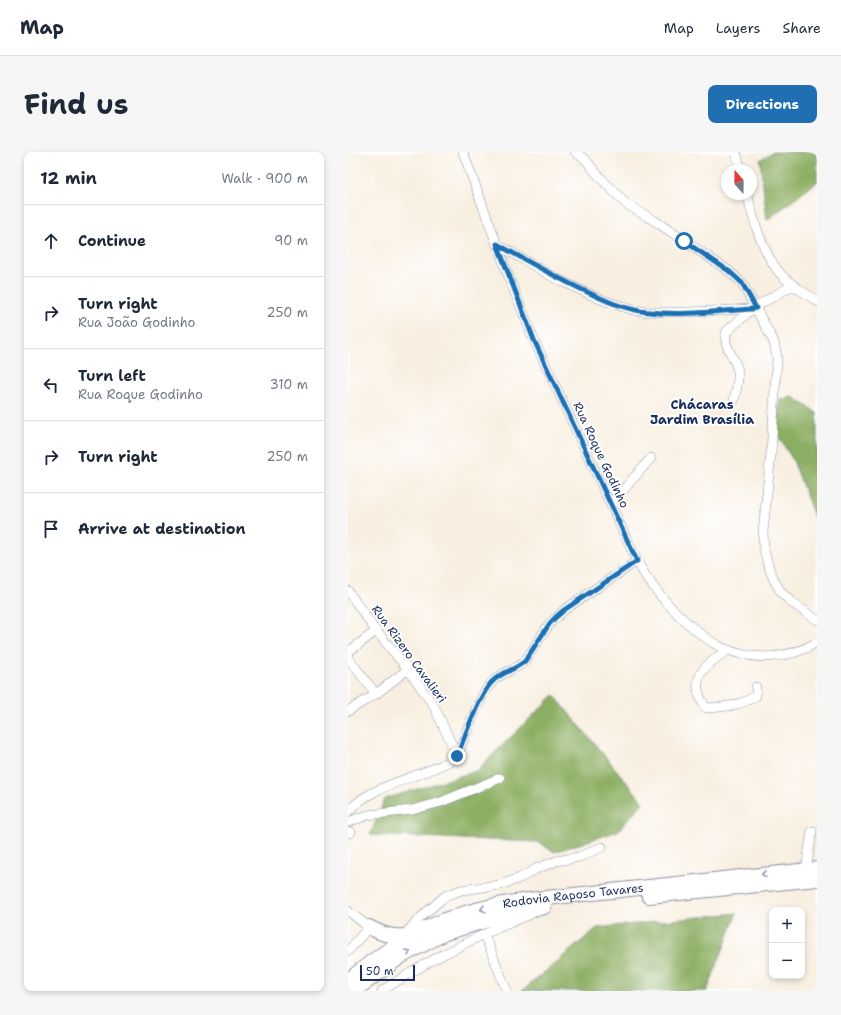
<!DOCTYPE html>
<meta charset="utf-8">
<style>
:root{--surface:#fff;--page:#f6f6f7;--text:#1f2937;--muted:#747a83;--line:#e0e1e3;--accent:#1f6fb2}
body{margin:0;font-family:"Shantell Sans",sans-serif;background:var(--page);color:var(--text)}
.controls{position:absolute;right:12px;bottom:12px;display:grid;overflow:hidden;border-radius:8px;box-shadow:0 2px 6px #0003}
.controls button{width:36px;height:36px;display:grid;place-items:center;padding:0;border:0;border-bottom:1px solid var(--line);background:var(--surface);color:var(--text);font:20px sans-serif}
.compass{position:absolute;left:373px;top:12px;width:36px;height:36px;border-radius:50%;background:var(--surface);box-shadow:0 2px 6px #0003;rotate:340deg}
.scale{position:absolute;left:12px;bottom:10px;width:55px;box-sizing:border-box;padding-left:4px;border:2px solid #1b2f5e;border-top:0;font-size:11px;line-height:14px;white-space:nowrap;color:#1b2f5e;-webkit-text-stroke:3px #fff;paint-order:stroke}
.stop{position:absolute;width:12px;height:12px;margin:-9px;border:3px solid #1f6fb2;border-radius:50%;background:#fff}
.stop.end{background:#1f6fb2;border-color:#fff;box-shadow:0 1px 4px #0008}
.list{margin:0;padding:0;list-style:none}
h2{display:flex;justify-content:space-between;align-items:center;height:52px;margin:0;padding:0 16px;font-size:17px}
h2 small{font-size:13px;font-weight:400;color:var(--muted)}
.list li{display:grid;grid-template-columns:26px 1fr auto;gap:12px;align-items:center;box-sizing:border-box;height:72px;padding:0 16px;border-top:1px solid var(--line)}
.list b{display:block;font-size:15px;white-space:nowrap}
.list p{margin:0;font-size:13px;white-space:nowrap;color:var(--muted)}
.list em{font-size:13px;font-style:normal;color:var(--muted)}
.icon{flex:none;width:22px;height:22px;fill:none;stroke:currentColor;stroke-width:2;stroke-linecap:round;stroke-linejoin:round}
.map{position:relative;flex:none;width:469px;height:839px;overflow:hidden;border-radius:8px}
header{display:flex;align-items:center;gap:24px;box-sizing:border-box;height:56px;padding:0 20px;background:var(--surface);border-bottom:1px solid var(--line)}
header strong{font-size:19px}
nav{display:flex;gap:22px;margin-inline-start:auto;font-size:14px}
.intro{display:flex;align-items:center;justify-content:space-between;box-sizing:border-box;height:96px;padding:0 24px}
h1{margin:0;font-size:28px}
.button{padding:10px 18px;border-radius:8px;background:var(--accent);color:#fff;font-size:14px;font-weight:700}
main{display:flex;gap:24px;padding:0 24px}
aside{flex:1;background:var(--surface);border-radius:8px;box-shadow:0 2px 6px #0003}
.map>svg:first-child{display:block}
.forest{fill:#8cae62;stroke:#546e60}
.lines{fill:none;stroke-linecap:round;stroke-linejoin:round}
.minor-casing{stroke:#8a8f9f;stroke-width:10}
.trunk-casing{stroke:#8a8f9f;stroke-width:16}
.minor{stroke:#fff;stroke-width:9}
.trunk{stroke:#fff;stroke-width:14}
.oneway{stroke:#8d97ae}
.route{stroke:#1f6fb2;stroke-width:5}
.labels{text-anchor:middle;stroke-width:4;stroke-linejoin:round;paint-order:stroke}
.street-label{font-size:12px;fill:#1b2f5e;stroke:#fff}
.neighbourhood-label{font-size:13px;font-weight:bold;fill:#1b2f5e;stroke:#fff}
</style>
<header>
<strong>Map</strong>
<nav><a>Map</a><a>Layers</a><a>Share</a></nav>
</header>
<div class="intro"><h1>Find us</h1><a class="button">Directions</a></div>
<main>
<aside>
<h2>12 min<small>Walk · 900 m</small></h2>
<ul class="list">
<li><svg class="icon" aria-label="ahead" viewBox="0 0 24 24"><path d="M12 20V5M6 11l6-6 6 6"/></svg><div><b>Continue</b></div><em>90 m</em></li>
<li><svg class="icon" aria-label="right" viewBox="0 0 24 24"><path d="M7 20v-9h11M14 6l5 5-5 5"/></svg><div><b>Turn right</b><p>Rua João Godinho</p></div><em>250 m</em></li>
<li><svg class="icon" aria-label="left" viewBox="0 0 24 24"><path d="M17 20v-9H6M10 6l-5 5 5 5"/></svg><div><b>Turn left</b><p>Rua Roque Godinho</p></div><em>310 m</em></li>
<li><svg class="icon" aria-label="right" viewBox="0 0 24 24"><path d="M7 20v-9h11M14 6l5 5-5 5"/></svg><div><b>Turn right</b></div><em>250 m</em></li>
<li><svg class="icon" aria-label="arrive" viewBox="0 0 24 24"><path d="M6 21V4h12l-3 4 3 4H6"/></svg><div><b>Arrive at destination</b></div></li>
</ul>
</aside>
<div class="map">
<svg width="469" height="839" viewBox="0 0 469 839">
<rect width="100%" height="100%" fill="#fff"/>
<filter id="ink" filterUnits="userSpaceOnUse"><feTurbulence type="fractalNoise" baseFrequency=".025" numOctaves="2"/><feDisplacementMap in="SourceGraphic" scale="8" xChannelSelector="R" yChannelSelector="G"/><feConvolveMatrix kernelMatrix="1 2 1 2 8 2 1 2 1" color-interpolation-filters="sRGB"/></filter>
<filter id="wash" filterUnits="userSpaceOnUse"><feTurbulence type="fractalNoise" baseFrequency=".012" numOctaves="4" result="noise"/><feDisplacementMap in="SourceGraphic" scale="16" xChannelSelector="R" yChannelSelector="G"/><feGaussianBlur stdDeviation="0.9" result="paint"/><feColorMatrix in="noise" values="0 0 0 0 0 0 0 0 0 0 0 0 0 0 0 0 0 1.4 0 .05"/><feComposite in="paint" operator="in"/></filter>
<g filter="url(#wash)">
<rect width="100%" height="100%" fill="#f8efe0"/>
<g class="forest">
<path d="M425 0H469V30L419 68 412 8Z"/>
<path d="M445 245 469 261V372L445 308 428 281 432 248Z"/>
<path d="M206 543 295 650 270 679 207 700 189 690 22 683 37 647 128 619Z"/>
<path d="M389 761 359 839H174L249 776Z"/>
</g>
</g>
<g filter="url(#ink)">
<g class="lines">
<defs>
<g id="minor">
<path d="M115 0 162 128 186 188 289 409C293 416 297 424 302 430 317 452 351 485 375 496 405 509 441 508 469 490"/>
<path d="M227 0 237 7 249 22 278 52 307 69 381 119 394 131 426 190 429 206 423 301 415 380 416 398 420 413 426 428 433 440 443 450 469 468"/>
<path d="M388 0 393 18"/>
<path d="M399 42C406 69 413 96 430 119 440 132 456 140 469 149"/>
<path d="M149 92 207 126 252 147 285 158 301 160H342L404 157 445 133"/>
<path d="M386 248C388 239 391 229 390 220 388 206 373 193 379 179L404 157"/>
<path d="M263 352 303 306"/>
<path d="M0 439 28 479 60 517 86 554 109 604"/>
<path d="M381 498C357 512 338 527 358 556 378 555 391 554 408 544V535"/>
<path d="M0 500 28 479"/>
<path d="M0 506 28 542"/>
<path d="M0 559 28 542 60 517"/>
<path d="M109 604C116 587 132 540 145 529 154 520 168 518 177 509L202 471 209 465 216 458 289 409"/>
<path d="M0 660C25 629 77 627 109 604"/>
<path d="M0 670 20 663 64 658 93 650 152 626"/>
<path d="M0 681 3 680"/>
<path d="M458 718 464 679"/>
<path d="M0 759 21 775 0 799"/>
<path d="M136 782 159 839"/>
<path d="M55 784 71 767 97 744 113 738 152 733 172 726 188 717 208 709 231 705 254 695"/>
<path d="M34 839C81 807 131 783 183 762"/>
</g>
<g id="trunk">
<path d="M301 744 469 727"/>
<path d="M21 775C37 784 46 785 64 784"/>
<path id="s1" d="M0 829C26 806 58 785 90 771 124 756 162 750 198 746L469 717"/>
<path d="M6 839 52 805 97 781 167 760 196 755"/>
</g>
</defs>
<use href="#minor" class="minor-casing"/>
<use href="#trunk" class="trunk-casing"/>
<use href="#minor" class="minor"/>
<use href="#trunk" class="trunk"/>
</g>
<defs><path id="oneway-chevron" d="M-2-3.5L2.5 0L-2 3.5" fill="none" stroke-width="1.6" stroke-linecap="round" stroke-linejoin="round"/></defs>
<g class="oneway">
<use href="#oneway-chevron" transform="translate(416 722) rotate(175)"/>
<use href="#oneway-chevron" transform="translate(135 757) rotate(165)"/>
<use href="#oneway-chevron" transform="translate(60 800) rotate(-31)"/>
</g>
</g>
<g class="lines" filter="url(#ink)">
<path class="route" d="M109 604C116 587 132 540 145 529 154 520 167 518 177 509L202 471 208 465 216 458 289 409 186 188 149 92C177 108 205 124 235 138 256 148 277 158 301 160 335 164 370 159 404 157L408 156 394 131 381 119 336 89"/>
</g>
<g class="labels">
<g class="street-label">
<text transform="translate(253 303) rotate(65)" y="4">Rua Roque Godinho</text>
<text transform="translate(61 502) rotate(54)" y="4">Rua Rizero Cavalieri</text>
<text dy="4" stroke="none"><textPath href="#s1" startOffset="246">Rodovia Raposo Tavares</textPath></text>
</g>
<g class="neighbourhood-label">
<text x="354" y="257">Chácaras<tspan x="354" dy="15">Jardim Brasília</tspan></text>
</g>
</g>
</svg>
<div class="controls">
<button>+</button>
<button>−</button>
</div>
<svg class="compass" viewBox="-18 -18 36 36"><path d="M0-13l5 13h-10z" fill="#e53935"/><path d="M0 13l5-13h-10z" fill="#747a83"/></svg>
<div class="scale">50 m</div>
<div class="stop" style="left:336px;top:89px"></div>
<div class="stop end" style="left:109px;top:604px"></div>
</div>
</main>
